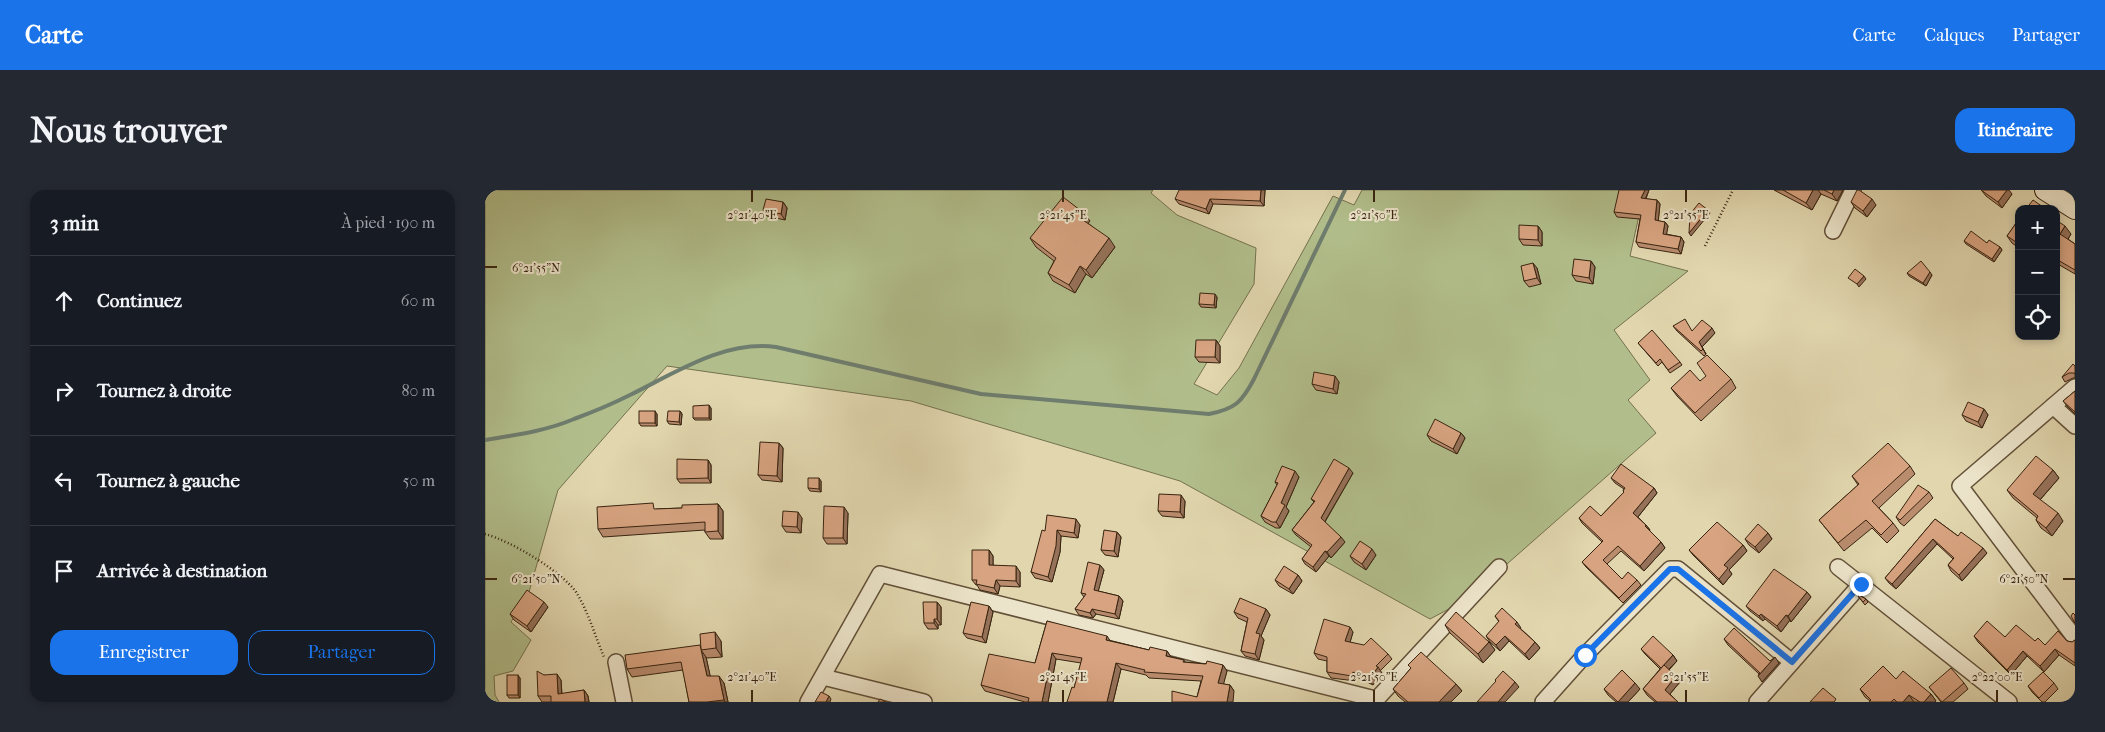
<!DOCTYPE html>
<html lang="fr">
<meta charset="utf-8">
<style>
:root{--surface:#171b24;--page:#242831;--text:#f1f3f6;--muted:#9ea1a6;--line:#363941;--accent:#1a73e8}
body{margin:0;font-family:"IM FELL French Canon",serif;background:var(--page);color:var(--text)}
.controls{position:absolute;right:15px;top:15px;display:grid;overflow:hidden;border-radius:10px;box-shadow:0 2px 8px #0003}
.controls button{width:45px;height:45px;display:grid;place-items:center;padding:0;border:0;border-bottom:1px solid var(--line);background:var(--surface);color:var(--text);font:25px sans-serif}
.stop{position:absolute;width:15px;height:15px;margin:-11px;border:4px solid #1a73e8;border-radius:50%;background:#fff}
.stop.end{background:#1a73e8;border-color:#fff;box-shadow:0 1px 5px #0008}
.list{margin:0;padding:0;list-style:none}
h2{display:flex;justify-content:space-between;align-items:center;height:65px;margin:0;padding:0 20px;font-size:21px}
h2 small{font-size:16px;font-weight:400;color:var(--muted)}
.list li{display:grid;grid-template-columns:32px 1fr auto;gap:15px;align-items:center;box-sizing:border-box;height:90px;padding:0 20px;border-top:1px solid var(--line)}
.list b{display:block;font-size:19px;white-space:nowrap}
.list em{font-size:16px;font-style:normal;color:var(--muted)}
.actions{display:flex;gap:10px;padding:15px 20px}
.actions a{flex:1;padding:11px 0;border:1px solid var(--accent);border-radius:15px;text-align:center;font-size:18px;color:var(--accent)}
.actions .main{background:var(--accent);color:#fff}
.icon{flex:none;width:28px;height:28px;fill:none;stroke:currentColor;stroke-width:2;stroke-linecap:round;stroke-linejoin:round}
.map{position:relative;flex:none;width:1590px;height:512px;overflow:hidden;border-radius:15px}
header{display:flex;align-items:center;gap:30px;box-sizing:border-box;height:70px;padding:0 25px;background:var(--accent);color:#fff}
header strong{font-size:24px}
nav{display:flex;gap:28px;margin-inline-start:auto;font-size:18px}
.intro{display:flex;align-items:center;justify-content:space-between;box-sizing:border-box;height:120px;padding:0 30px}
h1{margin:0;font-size:35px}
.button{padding:12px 22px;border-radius:15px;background:var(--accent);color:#fff;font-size:18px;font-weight:700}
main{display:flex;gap:30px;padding:0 30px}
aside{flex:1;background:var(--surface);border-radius:15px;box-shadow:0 2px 8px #0003}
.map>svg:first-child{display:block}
.green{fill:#b1be8b;stroke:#74714e}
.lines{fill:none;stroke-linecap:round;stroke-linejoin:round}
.stream{stroke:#6f7d6e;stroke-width:4}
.street-casing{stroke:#625038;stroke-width:18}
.secondary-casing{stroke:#382410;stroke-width:22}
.path{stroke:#382410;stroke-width:2.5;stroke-dasharray:1 2.5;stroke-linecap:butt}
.street{stroke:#ece4ca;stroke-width:15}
.secondary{stroke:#ece4ca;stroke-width:20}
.wall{fill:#b98c6e;stroke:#382410}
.shaded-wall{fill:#96725a;stroke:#382410}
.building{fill:#d7a380;stroke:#382410}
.route{stroke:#1a73e8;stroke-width:6}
.ticks{fill:none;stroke:#382410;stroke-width:2}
.ticks-label{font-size:12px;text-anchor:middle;fill:#382410;stroke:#ece4ca;stroke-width:4;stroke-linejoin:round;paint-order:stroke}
</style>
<header>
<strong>Carte</strong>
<nav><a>Carte</a><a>Calques</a><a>Partager</a></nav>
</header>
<div class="intro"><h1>Nous trouver</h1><a class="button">Itinéraire</a></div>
<main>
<aside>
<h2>3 min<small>À pied · 190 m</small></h2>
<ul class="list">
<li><svg class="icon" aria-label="ahead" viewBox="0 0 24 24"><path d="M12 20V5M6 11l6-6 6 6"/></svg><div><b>Continuez</b></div><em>60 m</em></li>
<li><svg class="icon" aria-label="right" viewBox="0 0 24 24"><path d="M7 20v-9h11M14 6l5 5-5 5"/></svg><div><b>Tournez à droite</b></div><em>80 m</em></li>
<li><svg class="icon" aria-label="left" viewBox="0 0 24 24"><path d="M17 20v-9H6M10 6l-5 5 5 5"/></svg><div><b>Tournez à gauche</b></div><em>50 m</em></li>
<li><svg class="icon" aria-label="arrive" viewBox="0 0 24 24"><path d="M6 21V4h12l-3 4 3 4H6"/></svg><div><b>Arrivée à destination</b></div></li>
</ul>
<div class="actions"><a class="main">Enregistrer</a><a>Partager</a></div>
</aside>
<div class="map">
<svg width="1590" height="512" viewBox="0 0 1590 512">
<rect width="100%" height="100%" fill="#e1d6ae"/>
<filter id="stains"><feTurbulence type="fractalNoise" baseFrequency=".004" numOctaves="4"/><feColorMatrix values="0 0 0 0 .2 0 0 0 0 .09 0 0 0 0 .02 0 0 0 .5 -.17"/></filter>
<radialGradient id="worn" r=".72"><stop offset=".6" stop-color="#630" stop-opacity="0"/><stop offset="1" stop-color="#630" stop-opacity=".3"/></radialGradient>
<path class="green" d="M0 0H668L666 3 692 25 771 58 769 94 709 194 732 205 754 178 848 6 869 15 877 0H1151L1159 3 1145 66 1203 81 1129 140 1165 190 1143 210 1171 243 981 410 945 429 695 291 426 211 182 176 73 300 44 402 26 432 46 450 28 481 9 486 10 505 14 512H0Z"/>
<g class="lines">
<path class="stream" d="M0 250C30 245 61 241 89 229 108 222 127 214 145 205 190 183 239 150 291 157L496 204 724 224C750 219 757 212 769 189L860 0"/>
<defs>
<g id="street">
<path d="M1348 41 1368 0"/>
<path d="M1590 197 1475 296 1590 448"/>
<path d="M1568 216 1590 236"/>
<path d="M1353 377 1524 512"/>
<path d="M131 472 139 512"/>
<path d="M338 487 439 512"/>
<path d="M323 512 395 384 890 509"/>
<path d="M889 512 1014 377"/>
<path d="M1058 512 1100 465 1185 379H1193L1307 472"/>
<path d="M1272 512 1376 394"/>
</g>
<path id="secondary" d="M1560 0 1590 19"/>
</defs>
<use href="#street" class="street-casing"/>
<use href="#secondary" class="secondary-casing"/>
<g class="path">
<path d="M1220 56 1248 0"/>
<path d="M0 344C26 351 76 381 91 402 103 421 110 446 119 467"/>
</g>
<use href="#street" class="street"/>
<use href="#secondary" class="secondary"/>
</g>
<g class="wall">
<path d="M780 0 779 16 728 14 724 24 694 14 690 9Z"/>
<path d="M1164 0 1161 9 1172 10 1175 14 1173 31 1180 32 1183 36 1181 44 1196 47 1199 52 1196 64 1154 57 1151 52 1155 29 1132 27 1129 22Z"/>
<path d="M1289 0H1358L1352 11 1336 4 1327 20Z"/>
<path d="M1497 1 1527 4 1517 18 1501 6Z"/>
<path d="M298 12 302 18 300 30 282 26 278 20Z"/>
<path d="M1366 12 1391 15 1382 27 1370 18Z"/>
<path d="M1534 29V58L1527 53 1522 46Z"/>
<path d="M1571 30 1586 44 1583 49 1590 54V84L1571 73Z"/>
<path d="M605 31 603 33 630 57 607 88 601 84 590 103 568 91 563 83 569 71 551 57 545 48Z"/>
<path d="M1053 36 1057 42V56L1038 55 1034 49Z"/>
<path d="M1479 51 1502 53 1515 57 1517 60 1509 72 1481 54Z"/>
<path d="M1106 71 1110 77 1108 94 1091 91 1087 85Z"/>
<path d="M1052 78 1056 94 1044 97 1039 91Z"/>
<path d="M1422 83 1447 85 1441 96 1424 86Z"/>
<path d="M732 107 731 118 716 117 714 114Z"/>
<path d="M1188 136 1207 141 1230 143 1217 157 1221 164 1219 166 1192 141Z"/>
<path d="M731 150 735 156V173L714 172 710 167Z"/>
<path d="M1153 153 1195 172 1197 175 1185 183 1177 172 1173 176Z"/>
<path d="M1590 176V188H1588L1580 192 1577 187Z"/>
<path d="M1246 189 1251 198 1216 231 1192 206 1186 198 1215 191Z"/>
<path d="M854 192 852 204 831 200 827 194Z"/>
<path d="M1590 201V224L1582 216 1578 211Z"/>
<path d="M226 218V230H210L208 228Z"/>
<path d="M1499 219 1503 225 1497 238 1481 231 1477 225Z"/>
<path d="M195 221 197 224 196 235 184 234 182 231Z"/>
<path d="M172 224V236H156L154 233Z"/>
<path d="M976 243 980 248 972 264 946 251 942 245Z"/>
<path d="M294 253 298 258 297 292 277 290 273 285Z"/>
<path d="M223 270 226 275V293H195L192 289Z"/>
<path d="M1425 276 1430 284 1394 318 1408 333 1414 341 1402 353 1387 338 1359 361 1334 330 1373 295 1367 286Z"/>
<path d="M1568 280 1574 288 1555 310 1578 331 1567 346 1556 338 1551 330 1552 328 1528 308 1522 300Z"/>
<path d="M868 283 840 332 860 352 846 368 844 366 831 382 820 374 817 369 826 357 811 345 807 340 829 312 826 309Z"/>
<path d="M814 287 801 317 804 321 795 338H791L780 332 776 326 792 295 790 292Z"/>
<path d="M1126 288 1169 298 1172 303 1153 327 1161 335 1165 340 1164 341 1176 352 1180 358 1159 381 1136 361 1122 374 1137 389 1152 390 1156 395 1138 413 1101 377 1097 372 1117 352 1097 333 1094 328 1116 326 1139 302 1138 301 1139 299 1130 293Z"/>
<path d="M336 291V302L325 301 323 298Z"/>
<path d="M1444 302 1448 308 1419 336 1415 333 1411 327Z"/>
<path d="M700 311 699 328 677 326 673 321Z"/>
<path d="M233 314 238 321V349H225L220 342V340L118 347 113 339 172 319 197 318Z"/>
<path d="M363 323 362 354H342L338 348Z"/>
<path d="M317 328 316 343 301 342 297 336Z"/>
<path d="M1450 329 1473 346 1502 363 1477 391 1466 381 1463 375 1468 369 1452 354 1411 399 1404 393 1400 388Z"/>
<path d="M595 335 593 348 576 346 575 362 567 392 550 388 546 382 560 341Z"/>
<path d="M632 342 636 347 633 367 620 365 616 360Z"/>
<path d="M1283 343 1287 349 1274 363 1264 355 1260 349Z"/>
<path d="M1258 355 1262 361 1244 380 1247 384 1238 395 1208 365 1204 360Z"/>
<path d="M504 360 508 366V375L535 382V397L515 396 513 404 495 400 492 395H491L487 390Z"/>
<path d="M891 365 881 380 869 372 865 366Z"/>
<path d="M615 375 619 380 613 401 634 406 638 411 634 429 611 424 608 428 594 425 590 419 599 407 596 403Z"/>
<path d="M813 385 817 391 808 404 794 396 790 390Z"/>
<path d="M1322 402 1326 407 1306 432 1305 430 1296 442 1280 429 1278 431 1265 421 1261 416Z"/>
<path d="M1373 406 1381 409 1383 412 1380 415Z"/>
<path d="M452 412 456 417V435H453V439H443L439 433Z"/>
<path d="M504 416 508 422 501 453 482 448 478 443Z"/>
<path d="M63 417 46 442 29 430 25 424Z"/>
<path d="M781 419 785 425 776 446 779 450 774 470 760 466 756 461 762 432 753 428 749 422Z"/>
<path d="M1010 426 1036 438H1035L1050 452 1055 458 1044 470 1024 451 1015 461 1005 452 1001 446 1014 432Z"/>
<path d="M562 431 626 451 664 460 682 461 686 467 699 470 700 472 738 475 742 481 738 494 745 495 749 501 712 507 716 491 664 488 661 485 636 479 628 512H582L589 498 596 473 571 469 563 512H540L500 501 496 495 550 473Z"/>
<path d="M960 435 1004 452 1010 460 998 473 965 443Z"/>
<path d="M868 442 865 452 903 464 907 469 895 481 897 483 888 495 872 487 871 491 846 488 842 482V471L833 469 829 463Z"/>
<path d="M1489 446 1520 447 1550 451 1560 455 1582 451 1587 452 1590 450V476L1574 465 1559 482 1542 466 1526 485 1493 452Z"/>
<path d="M1239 449 1285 471 1294 473 1277 492 1274 484 1243 455Z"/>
<path d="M236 451 237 467 222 468 221 467 225 486 239 493 243 512H204L198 480 147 487 142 479Z"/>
<path d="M1156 459 1188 465 1192 471 1184 480 1195 492 1185 504 1193 512H1170L1162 505 1158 499 1175 479 1160 464Z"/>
<path d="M923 475 971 494 977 501 966 512H920L913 506 908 499 926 478Z"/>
<path d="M59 485 76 490 77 504 99 500 103 506 104 512H57L53 506Z"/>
<path d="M35 488V508H24L22 505Z"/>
<path d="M1411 489 1446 504 1451 511 1450 512H1384L1385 511 1380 507 1375 499Z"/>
<path d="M1479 493 1483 499 1468 512H1456L1444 497Z"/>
<path d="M1569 493 1573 499 1560 512H1557L1547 502 1543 496Z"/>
<path d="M1119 499H1155L1143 512H1131L1123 505Z"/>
</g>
<g class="shaded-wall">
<path d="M776 0H780L779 16 775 11Z"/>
<path d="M1160 0H1164L1159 12 1156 8Z"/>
<path d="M1328 0H1333L1336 4 1327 20 1321 13Z"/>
<path d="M1349 0H1358L1352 11 1347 4Z"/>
<path d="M1522 0H1524L1527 4 1517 18 1513 12Z"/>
<path d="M725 9 728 14 724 24 721 19Z"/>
<path d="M1387 9 1391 15 1382 27 1378 21Z"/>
<path d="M1172 10 1175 14 1173 34 1170 30Z"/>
<path d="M298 12 302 18 300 30 296 24Z"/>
<path d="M1223 20 1225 23 1206 46 1204 43Z"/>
<path d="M599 23 605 31 601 36 595 28Z"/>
<path d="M1180 32 1183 36 1181 48 1178 44Z"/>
<path d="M1053 36 1057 42V56L1053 50Z"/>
<path d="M1580 36 1586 44 1581 52 1575 44Z"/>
<path d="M1196 47 1199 52 1196 64 1193 59Z"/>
<path d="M624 48 630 57 607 88 601 80Z"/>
<path d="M1515 57 1517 60 1509 72 1507 69Z"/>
<path d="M1106 71 1110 77 1108 94 1104 88Z"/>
<path d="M1048 73 1052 78 1056 94 1052 88Z"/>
<path d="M595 76 601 84 590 103 584 95Z"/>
<path d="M1445 82 1447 85 1441 96 1438 93Z"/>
<path d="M1379 86 1381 89 1374 97 1372 94Z"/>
<path d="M730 104 732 107 731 118 729 115Z"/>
<path d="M1227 138 1230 143 1217 157 1221 164 1214 152Z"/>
<path d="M731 150 735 156V173L730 167Z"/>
<path d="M850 186 854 192 852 204 848 199Z"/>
<path d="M224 215 226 218V230L224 228Z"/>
<path d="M1499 219 1503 225 1497 238 1493 232Z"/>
<path d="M170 221 172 224V236L170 233Z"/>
<path d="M195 221 197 224 196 235 194 232Z"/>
<path d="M976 243 980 248 972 264 968 259Z"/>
<path d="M294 253 298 258 297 292 292 286Z"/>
<path d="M223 270 226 275V293L223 288Z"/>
<path d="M864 278 868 283 839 333 836 328Z"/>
<path d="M1568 280 1574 288 1553 312 1548 304Z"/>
<path d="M810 281 814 287 801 317 804 321 795 338 791 332 796 313Z"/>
<path d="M334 288 336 291V302L334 299Z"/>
<path d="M1169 298 1172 303 1152 328 1148 323Z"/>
<path d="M696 305 700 311 699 328 695 322Z"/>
<path d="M233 314 238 321V349L233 341Z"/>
<path d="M359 317 363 323 362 354 358 348Z"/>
<path d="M313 322 317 328 316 343 312 337Z"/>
<path d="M1573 323 1578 331 1567 346 1561 338Z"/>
<path d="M591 329 595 335 593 348 589 343Z"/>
<path d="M1161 335 1165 340 1164 342 1160 336Z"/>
<path d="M572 340 576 346 575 362 567 392 563 387Z"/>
<path d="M632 342 636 347 633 367 629 361Z"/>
<path d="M1283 343 1287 349 1274 363 1270 357Z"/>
<path d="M856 347 860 352 846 368 842 362Z"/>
<path d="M1448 349 1452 354 1411 399 1407 394Z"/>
<path d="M1176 352 1180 358 1159 381 1155 376Z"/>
<path d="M1258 355 1262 361 1244 380 1247 384 1238 395 1234 389 1239 375Z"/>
<path d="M1498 358 1502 363 1477 391 1474 385Z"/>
<path d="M887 359 891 365 881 380 877 374Z"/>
<path d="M504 360 508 366V380L504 375Z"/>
<path d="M840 361 844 366 831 382 828 377Z"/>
<path d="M615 375 619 380 612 406 609 400Z"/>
<path d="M531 376 535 382V397L531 391Z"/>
<path d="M813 385 817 391 808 404 804 399Z"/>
<path d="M511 390 515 396 513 404 509 398Z"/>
<path d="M1322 402 1326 407 1306 432 1303 426Z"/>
<path d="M634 406 638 411 634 429 630 424Z"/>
<path d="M59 412 63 417 46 442 42 436Z"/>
<path d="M452 412 456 417V435L452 429Z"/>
<path d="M504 416 508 422 501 453 497 447Z"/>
<path d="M607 419 611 424 608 428 605 423Z"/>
<path d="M781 419 785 425 776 446 779 450 774 470 770 464 771 443Z"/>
<path d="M1276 424 1280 429 1278 431 1274 426Z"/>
<path d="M1301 425 1305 430 1296 442 1292 436Z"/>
<path d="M449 429 453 435V439L449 433Z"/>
<path d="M1032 432 1036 438 1034 440 1030 434Z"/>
<path d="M865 437 868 442 864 456 860 451Z"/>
<path d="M230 442 236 451 237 467 231 458Z"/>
<path d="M622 446 626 452 621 450Z"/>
<path d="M1020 446 1024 451 1015 461 1011 455Z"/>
<path d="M1004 452 1010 460 998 473 993 464Z"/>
<path d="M1050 452 1055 458 1044 470 1040 464Z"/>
<path d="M1570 459 1574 465 1559 482 1555 476Z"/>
<path d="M216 460 221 467 227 494 222 486Z"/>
<path d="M682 461 686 467 681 466Z"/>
<path d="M1538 461 1542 466 1526 485 1522 480Z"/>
<path d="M567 463 571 469 563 512H557Z"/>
<path d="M1188 465 1192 471 1180 483 1176 478Z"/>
<path d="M1290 467 1294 473 1277 492 1273 486Z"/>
<path d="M631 473 636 479 628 512H622Z"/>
<path d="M738 475 742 481 737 500 733 493Z"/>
<path d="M893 477 897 483 888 495 884 490Z"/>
<path d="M868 482 872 487 871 491 867 486Z"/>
<path d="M72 484 76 490 77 510 73 504Z"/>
<path d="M33 485 35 488V508L33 505Z"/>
<path d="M234 486 239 493 243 512H240L239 510Z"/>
<path d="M1191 486 1195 492 1184 505 1180 500Z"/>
<path d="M1030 492 1034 497 1020 512H1013Z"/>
<path d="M1150 493 1155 499 1143 512H1133Z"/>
<path d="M971 494 977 501 966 512H954Z"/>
<path d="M745 495 749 501 748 512H742Z"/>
<path d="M99 500 103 506 104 512H100Z"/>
<path d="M1446 504 1451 511 1450 512H1439Z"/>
<path d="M1424 505 1429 512H1418Z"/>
<path d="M344 506 346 509 345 512H341Z"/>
</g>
<g class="building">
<path d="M694 0H776L775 11 725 9 721 19 690 9Z"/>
<path d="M1134 0H1160L1156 8 1172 10 1170 30 1180 32 1178 44 1196 47 1193 59 1151 52 1156 25 1129 22Z"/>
<path d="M1298 0H1328L1321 13Z"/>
<path d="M1339 0H1349L1347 4Z"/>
<path d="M1372 0H1374L1387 9 1378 21 1366 12Z"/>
<path d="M1496 0H1522L1513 12Z"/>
<path d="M578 7 599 23 595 28 624 48 601 80 595 76 584 95 563 83 571 68 545 48Z"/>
<path d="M281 9 298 12 296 24 278 20Z"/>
<path d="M1548 10 1558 17 1556 19H1541Z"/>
<path d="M1214 13 1223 20 1204 43 1205 24Z"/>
<path d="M1534 29V54L1522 46Z"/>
<path d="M1571 30 1580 36 1575 44 1590 54V80L1571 69Z"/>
<path d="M1034 35 1053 36V50L1034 49Z"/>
<path d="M1486 41 1502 53 1504 50 1515 57 1507 69 1479 51Z"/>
<path d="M1089 69 1106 71 1104 88 1087 85Z"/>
<path d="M1436 71 1445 82 1438 93 1422 83Z"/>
<path d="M1048 73 1052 88 1039 91 1036 76Z"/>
<path d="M1370 79 1379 86 1372 94 1363 88Z"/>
<path d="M715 103 730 104 729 115 714 114Z"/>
<path d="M1200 129 1207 141 1217 130 1227 138 1214 152 1218 159 1216 161 1188 136Z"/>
<path d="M1167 140 1195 172 1183 180 1175 169 1171 173 1153 153Z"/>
<path d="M711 150H731L730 167H710Z"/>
<path d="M1222 165 1246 189 1210 223 1186 198 1205 180 1215 191 1221 186 1212 173Z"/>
<path d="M1588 174 1590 176V184L1589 183H1584L1577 187Z"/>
<path d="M829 182 850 186 848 199 827 194Z"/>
<path d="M1590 201V222L1578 211Z"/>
<path d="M1483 212 1499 219 1493 232 1477 225Z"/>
<path d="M224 215V228H208V216Z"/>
<rect x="154" y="221" width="16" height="12"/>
<path d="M183 221H195L194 232 182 231Z"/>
<path d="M950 229 976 243 968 259 942 245Z"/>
<path d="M275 252 294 253 292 286 273 285Z"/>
<path d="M1403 253 1425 276 1387 311 1408 333 1396 345 1381 330 1353 353 1334 330 1374 294 1367 286Z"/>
<path d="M1551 266 1568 280 1548 304 1573 323 1561 338 1551 330 1553 326 1522 300Z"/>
<path d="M192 269 223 270V288L192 289Z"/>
<path d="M849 269 864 278 836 328 856 347 842 362 840 361 828 377 817 369 827 355 807 340 830 311 826 309Z"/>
<path d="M1136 274 1169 298 1148 323 1161 335 1160 336 1176 352 1155 376 1133 356 1118 370 1137 389 1143 382 1152 390 1134 408 1097 372 1118 351 1094 328 1105 316 1116 326 1139 302 1138 301 1140 298 1126 288Z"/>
<path d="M797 276 810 281 796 313 800 315 791 332H787L776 326 793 293 790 292Z"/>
<path d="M323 288H334V299L323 298Z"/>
<path d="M1433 295 1444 302 1415 330 1411 327Z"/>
<path d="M674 304 696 305 695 322 673 321Z"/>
<path d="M168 313 169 319 197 318V315L233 314V341L220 342V332L113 339 112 317Z"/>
<path d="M339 316 359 317 358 348H338Z"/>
<path d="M298 321 313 322 312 337 297 336Z"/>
<path d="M562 325 591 329 589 343 572 340 571 356 563 387 546 382 557 340 560 341Z"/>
<path d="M1450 329 1473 346 1476 342 1498 358 1474 385 1463 375 1469 368 1448 349 1407 394 1400 388Z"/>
<path d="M1232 332 1258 355 1239 375 1243 378 1234 389 1204 360Z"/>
<path d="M1273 334 1283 343 1270 357 1260 349Z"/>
<path d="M619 340 632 342 629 361 616 360Z"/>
<path d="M875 351 887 359 877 374 865 366Z"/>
<path d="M487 360H504V375L531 376V391L511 390 509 398 491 394 492 390H487Z"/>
<path d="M603 372 615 375 609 400 634 406 630 424 607 419 605 423 590 419 601 404 596 403Z"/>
<path d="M799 376 813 385 804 399 790 390Z"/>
<path d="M1289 379 1322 402 1303 426 1301 425 1292 436 1276 424 1274 426 1261 416Z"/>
<path d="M42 400 59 412 42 436 25 424Z"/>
<path d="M1374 405 1381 409 1378 412 1373 406Z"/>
<path d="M755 408 781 419 771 443 775 444 770 464 756 461 763 428 749 422Z"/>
<path d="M438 412H452V429H449V433H439Z"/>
<path d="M486 412 504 416 497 447 478 443Z"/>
<path d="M1017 418 1032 432 1030 434 1050 452 1040 464 1020 446 1011 455 1001 446 1014 431 1010 426Z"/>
<path d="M971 422 1004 452 993 464 960 435Z"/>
<path d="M1588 423 1590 425V433L1586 426Z"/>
<path d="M839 429 865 437 860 451 879 455 886 448 903 464 891 476 893 477 884 490 868 482 867 486 842 482V467L829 463Z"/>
<path d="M562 431 622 446 621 450 664 460 665 457 682 461 681 466 699 470 698 472 721 474 722 471 738 475 733 493 745 495 742 512H687V501L712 507 718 486 659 482 660 480 631 473 622 512H582L587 497 589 498 597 468 567 463 557 512H543L544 508 496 495 504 464 550 473Z"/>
<path d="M1502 431 1520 447 1531 435 1550 451 1553 448 1560 455 1573 441 1582 451 1587 452 1590 450V473L1570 459 1555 476 1538 461 1522 480 1489 446Z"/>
<path d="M1249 438 1285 471 1290 467 1273 486 1275 483 1239 449Z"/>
<path d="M230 442 231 458 216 460 215 444Z"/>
<path d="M1168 446 1188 465 1176 478 1156 459Z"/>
<path d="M215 455 222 486H234L239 510 222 512H204L196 472 142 479 140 465Z"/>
<path d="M936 462 971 494 954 512H923L908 499 926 478 923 475Z"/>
<path d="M1179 475 1191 486 1180 500 1193 512H1172L1158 499Z"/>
<path d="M1398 476 1411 489 1418 481 1446 504 1439 512H1435L1424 505 1418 512H1412L1409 509 1406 512H1384L1386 510 1375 499Z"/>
<path d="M1466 478 1479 493 1457 512 1444 497Z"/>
<path d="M1137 480 1150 493 1133 512 1119 499Z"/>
<path d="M52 481 59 485 72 484 73 504 99 500 100 512H66V506H53Z"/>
<path d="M1018 481 1030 492 1013 512H992L1011 491 1010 490Z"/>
<path d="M1558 482 1569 493 1554 508 1543 496Z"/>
<rect x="22" y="485" width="11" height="20"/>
<path d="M1338 498 1351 509 1349 512H1325Z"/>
<path d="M336 502 344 506 341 512H330Z"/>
<path d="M395 509 401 512H393Z"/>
</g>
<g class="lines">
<path class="route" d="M1100 465 1185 379H1193L1307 472 1376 394"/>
</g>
<path class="ticks" d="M267 0V12M578 0V12M889 0V12M1201 0V12M0 77H12M0 389H12M1578 389H1590M267 500V512M578 500V512M889 500V512M1201 500V512M1512 500V512"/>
<g class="ticks-label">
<text x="267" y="29">2°21'40"E</text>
<text x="578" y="29">2°21'45"E</text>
<text x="889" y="29">2°21'50"E</text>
<text x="1201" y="29">2°21'55"E</text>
<text x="51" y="82">6°21'55"N</text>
<text x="51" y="393">6°21'50"N</text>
<text x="1539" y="393">6°21'50"N</text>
<text x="267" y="491">2°21'40"E</text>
<text x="578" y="491">2°21'45"E</text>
<text x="889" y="491">2°21'50"E</text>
<text x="1201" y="491">2°21'55"E</text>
<text x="1512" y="491">2°22'00"E</text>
</g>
<rect width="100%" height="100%" filter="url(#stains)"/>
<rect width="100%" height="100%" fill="url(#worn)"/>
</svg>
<div class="controls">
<button>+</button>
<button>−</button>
<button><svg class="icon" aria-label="locate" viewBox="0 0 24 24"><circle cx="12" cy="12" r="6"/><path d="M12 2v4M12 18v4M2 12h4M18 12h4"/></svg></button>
</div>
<div class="stop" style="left:1100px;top:465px"></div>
<div class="stop end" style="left:1376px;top:394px"></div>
</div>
</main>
